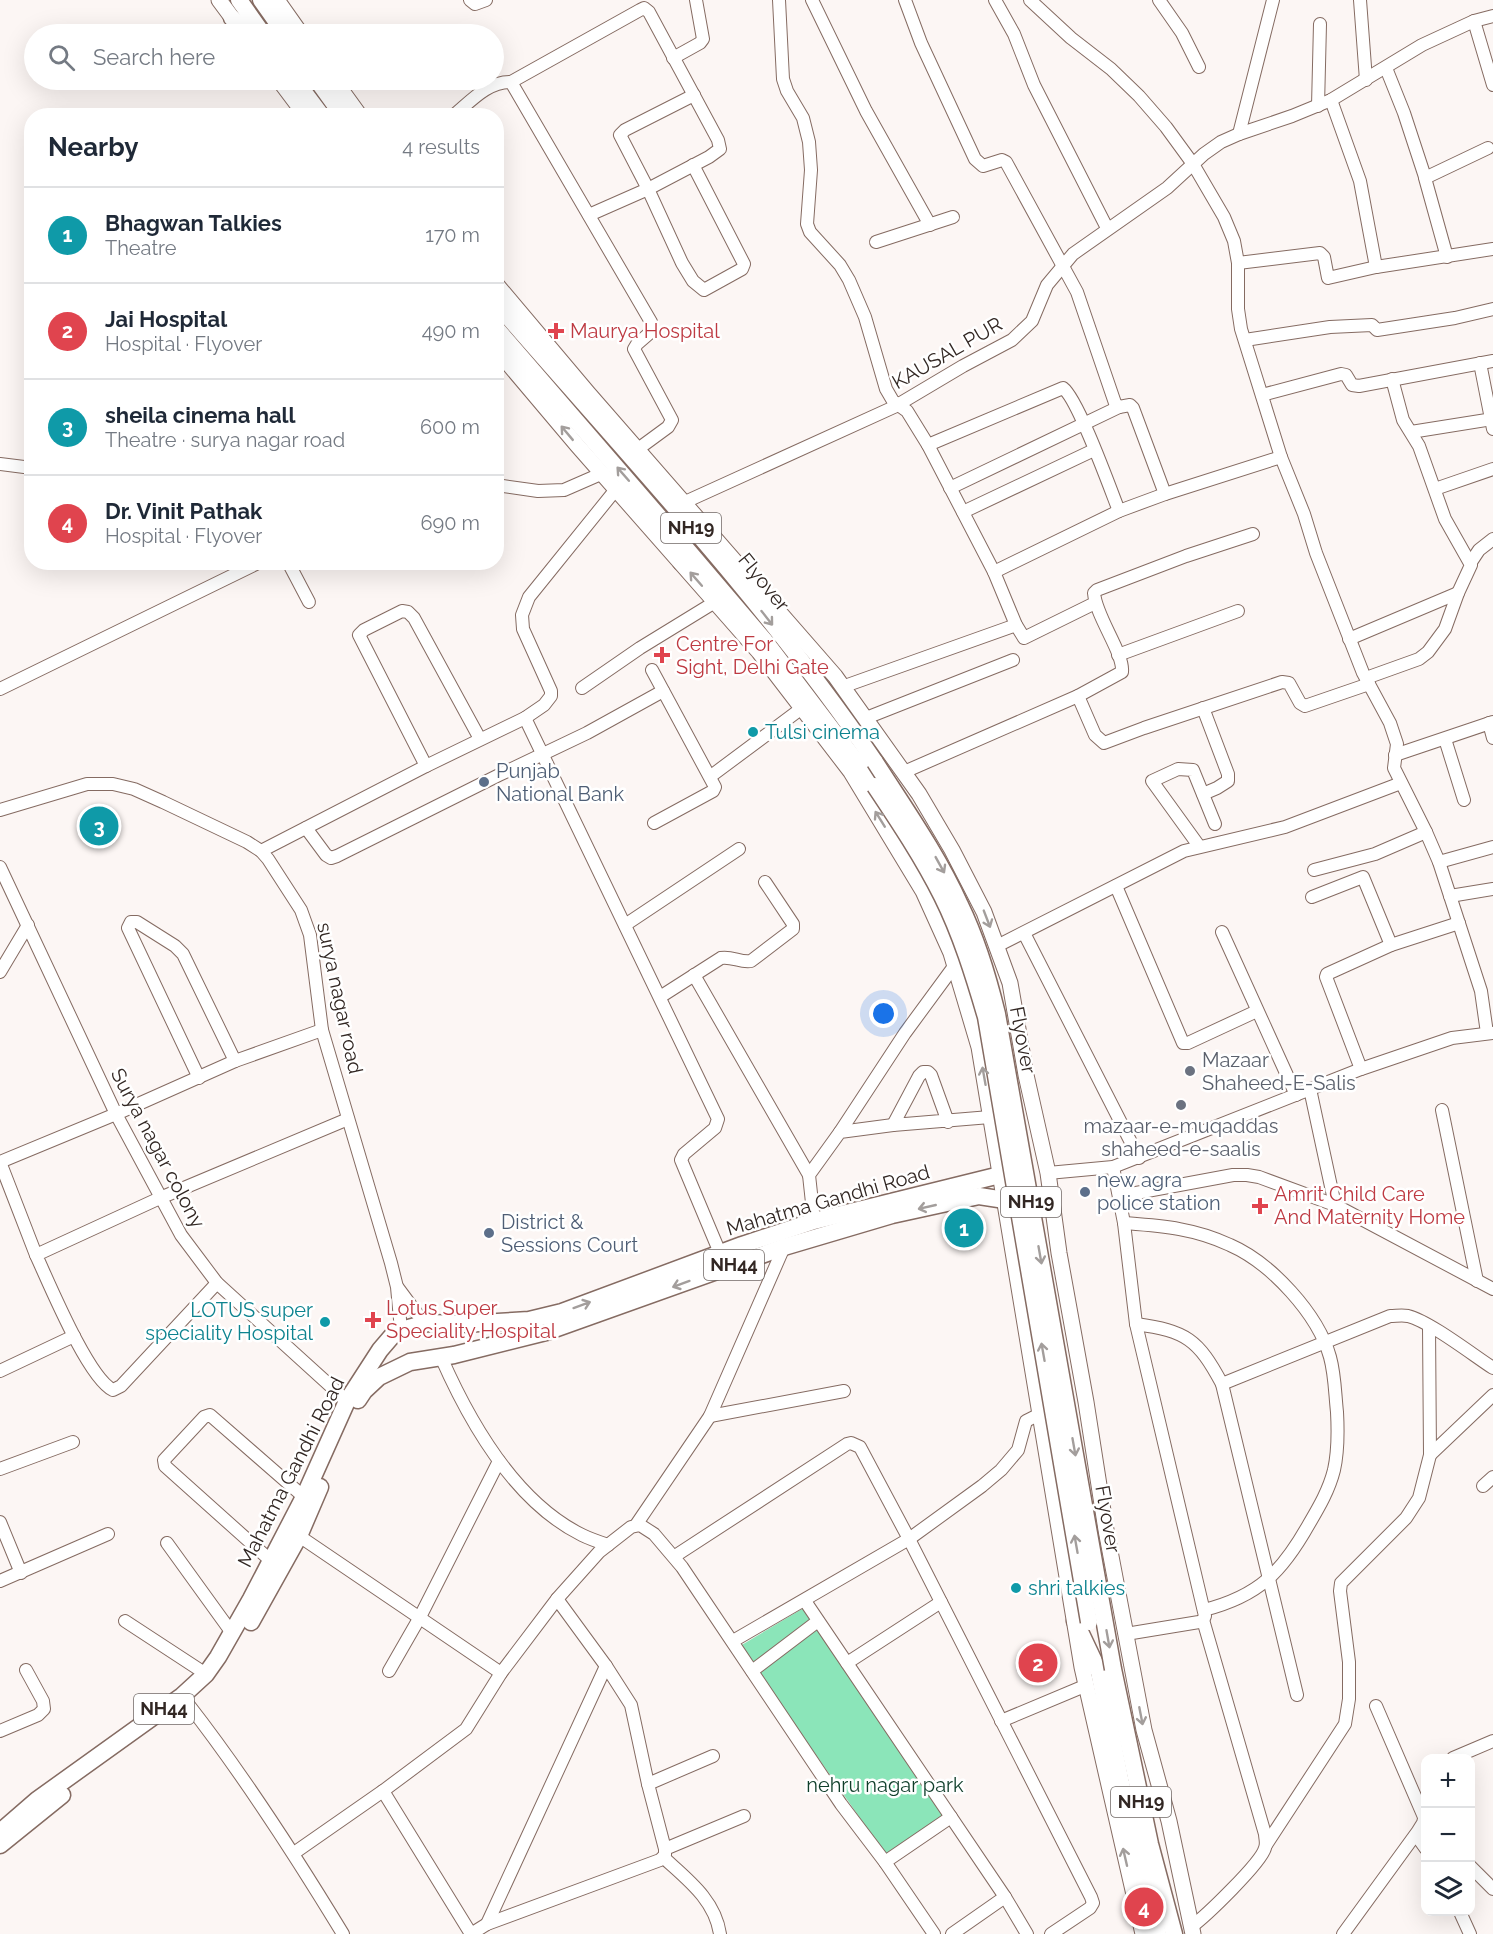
<!DOCTYPE html>
<meta charset="utf-8">
<style>
:root{--surface:#fff;--page:#f2f2f3;--text:#1f2937;--muted:#747a83;--line:#e0e1e3;--accent:#633cb4}
body{margin:0;font-family:Raleway,sans-serif;background:var(--page);color:var(--text)}
.controls{position:absolute;right:18px;bottom:18px;display:grid;overflow:hidden;border-radius:12px;box-shadow:0 6px 24px #0002}
.controls button{width:54px;height:54px;display:grid;place-items:center;padding:0;border:0;border-bottom:2px solid var(--line);background:var(--surface);color:var(--text);font:30px sans-serif}
.you{position:absolute;left:884px;top:1014px;width:21px;height:21px;margin:-15px;border:4px solid #fff;border-radius:50%;background:#1a73e8;box-shadow:0 0 0 9px #1a73e833}
.badge{display:grid;place-items:center;width:39px;height:39px;border-radius:50%;background:var(--accent);color:#fff;font-size:20px;font-weight:700}
.pin{position:absolute;translate:-50% -50%;border:3px solid #fff;box-shadow:0 2px 6px #0006}
.list{margin:0;padding:0;list-style:none}
h2{display:flex;justify-content:space-between;align-items:center;height:78px;margin:0;padding:0 24px;font-size:26px}
h2 small{font-size:20px;font-weight:400;color:var(--muted)}
.list li{display:grid;grid-template-columns:39px 1fr auto;gap:18px;align-items:center;box-sizing:border-box;height:96px;padding:0 24px;border-top:2px solid var(--line)}
.list b{display:block;font-size:22px;white-space:nowrap}
.list p{margin:0;font-size:20px;white-space:nowrap;color:var(--muted)}
.list em{font-size:20px;font-style:normal;color:var(--muted)}
.icon{flex:none;width:33px;height:33px;fill:none;stroke:currentColor;stroke-width:2;stroke-linecap:round;stroke-linejoin:round}
.map{position:relative;flex:none;width:1493px;height:1934px;overflow:hidden}
.search{position:absolute;background:var(--surface);box-shadow:0 6px 24px #0002;left:24px;top:24px;width:480px;height:66px;display:flex;align-items:center;gap:15px;box-sizing:border-box;padding:0 21px;border-radius:33px;color:var(--muted);font-size:22px}
.panel{position:absolute;background:var(--surface);box-shadow:0 6px 24px #0002;left:24px;top:108px;width:480px;height:462px;border-radius:24px}
.map>svg:first-child{display:block}
.green{fill:#8be5b9}
.lines{fill:none;stroke-linecap:round;stroke-linejoin:round}
.minor-casing{stroke:#856b62;stroke-width:14}
.major-casing{stroke:#856b62;stroke-width:17}
.highway-casing{stroke:#856b62;stroke-width:19}
.minor{stroke:#fff;stroke-width:12}
.major{stroke:#fff;stroke-width:15}
.highway{stroke:#fff;stroke-width:16}
.highway-bridge-casing{stroke:#856b62;stroke-width:19;stroke-linecap:butt}
.highway-bridge{stroke:#fff;stroke-width:16}
.oneway{stroke:#a39e9c}
.health-dot{fill:#e0444e;stroke:#fff;stroke-width:2}
.culture-dot{fill:#0f9aa8;stroke:#fff;stroke-width:2}
.service-dot{fill:#5c6f8a;stroke:#fff;stroke-width:2}
.worship-dot{fill:#6b7280;stroke:#fff;stroke-width:2}
.labels{text-anchor:middle;stroke-width:5;stroke-linejoin:round;paint-order:stroke}
.shield{fill:#fff;stroke:#706865;stroke-width:1.5}
.shield-label{font-size:18px;font-weight:bold;fill:#322723}
.health-label{font-size:20px;fill:#be3a42;stroke:#fff;text-anchor:start}
.street-label{font-size:20px;fill:#322723;stroke:#fff}
.culture-label{font-size:20px;fill:#0d838f;stroke:#fff;text-anchor:start}
.service-label{font-size:20px;fill:#4e5e75;stroke:#fff;text-anchor:start}
.worship-label{font-size:20px;fill:#5b616d;stroke:#fff;text-anchor:start}
.park-label{font-size:20px;fill:#0f3e2a;stroke:#fff}
</style>
<div class="map">
<svg width="1493" height="1934" viewBox="0 0 1493 1934">
<rect width="100%" height="100%" fill="#fcf6f4"/>
<path class="green" d="M807 1606 952 1811 885 1854 740 1646Z"/>
<g class="lines">
<defs>
<g id="minor">
<path d="M470 0 475 4 486 0"/>
<path d="M779 0 783 79 787 91 803 118 809 142 811 170 807 224 810 232 840 265 849 280 865 317 886 389 893 401 907 411 928 445 994 572 1016 625 1024 638 1095 603"/>
<path d="M812 0 866 111 930 225"/>
<path d="M905 0 921 43 975 159 983 166 1002 160 1006 162 1077 292 1115 403 1119 407 1130 405 1133 408 1165 494"/>
<path d="M995 0 1014 34 1034 85 1107 228"/>
<path d="M1030 0 1071 38 1111 69 1139 96 1166 127 1193 164 1224 217 1234 241 1238 263V309L1241 329 1281 457 1304 514 1316 553 1363 673 1390 723 1397 744 1394 768 1426 832 1439 862 1481 991 1487 1033"/>
<path d="M1159 0 1182 33 1199 67"/>
<path d="M1360 0 1366 80"/>
<path d="M1474 21 1493 85"/>
<path d="M673 58 700 43 703 39 696 0"/>
<path d="M1386 68 1404 113 1425 177"/>
<path d="M511 82 640 10 644 8 649 12 718 140 720 149 709 157 648 189 589 215"/>
<path d="M1331 100 1360 181 1376 267"/>
<path d="M1318 106 1320 24"/>
<path d="M453 116C470 102 488 81 511 82L651 322 652 331 637 344 634 349 672 420 668 427 638 449"/>
<path d="M1239 134 1273 0"/>
<path d="M693 165 744 264 742 269 704 290 693 281 682 263 648 189 620 135 625 130 694 95"/>
<path d="M876 242 953 217"/>
<path d="M1447 257 1425 178 1488 148"/>
<path d="M1238 263 1320 253 1324 257 1328 278 1376 267 1493 249"/>
<path d="M1245 340 1330 327 1372 325 1377 330 1455 318 1493 309"/>
<path d="M1480 363 1493 429"/>
<path d="M1262 395 1341 374 1346 375 1352 385 1359 386 1493 361"/>
<path d="M1411 432 1493 419"/>
<path d="M928 445 1063 388C1078 399 1110 488 1119 511"/>
<path d="M0 464 32 468"/>
<path d="M496 485 538 491 564 490 603 473"/>
<path d="M950 488 1119 407"/>
<path d="M1435 489 1493 469"/>
<path d="M685 502 894 407 963 366 1012 340 1032 321 1047 285 1073 254 1167 188 1204 154 1221 142 1239 134 1292 116 1331 100 1422 45 1474 21 1493 16"/>
<path d="M963 512 1094 450"/>
<path d="M288 562 309 602"/>
<path d="M1471 562 1479 550 1493 539"/>
<path d="M994 572 1119 511 1165 494 1281 457"/>
<path d="M1349 639 1458 593"/>
<path d="M1118 655 1238 611"/>
<path d="M652 670 715 787 713 791 654 823"/>
<path d="M1366 678 1419 659 1428 652 1445 629 1458 593 1471 565 1445 519 1419 446 1403 420 1392 379"/>
<path d="M842 687 1016 625"/>
<path d="M582 688 640 648 715 602"/>
<path d="M0 689 260 562"/>
<path d="M1078 696 1095 735 1104 743 1144 728 1282 682 1289 683 1300 703 1305 706 1369 684"/>
<path d="M525 718 718 1119 715 1128 684 1154 681 1160 720 1253"/>
<path d="M866 718 1013 660"/>
<path d="M1489 723 1493 738"/>
<path d="M1445 739 1464 800"/>
<path d="M1395 755 1493 722"/>
<path d="M426 766 359 635 364 630 402 611 408 612 414 618 480 739"/>
<path d="M904 772 1078 696 1122 672C1124 653 1096 617 1094 593L1097 590 1186 556 1253 534"/>
<path d="M711 776 802 708"/>
<path d="M1203 794 1217 788 1228 781V774L1203 708"/>
<path d="M0 810 87 784H113L134 789 163 802 247 842 261 851 268 859 301 910 310 935 322 1030 391 1263 397 1287 401 1330"/>
<path d="M306 828 326 855 331 858 337 856 499 775 587 733 663 691"/>
<path d="M1199 846 1152 781 1178 769 1193 770 1215 824"/>
<path d="M261 851 426 766 525 718 544 705 551 696V691L523 629 522 615 529 597 617 488"/>
<path d="M1439 862 1493 847"/>
<path d="M0 867 116 1114 181 1235 217 1283 347 1401"/>
<path d="M1314 870 1375 854 1426 832"/>
<path d="M1116 886 1183 1043H1188L1257 1011"/>
<path d="M1450 896 1493 889"/>
<path d="M1312 897 1363 877 1391 945"/>
<path d="M625 925 739 849"/>
<path d="M1222 932 1296 1095"/>
<path d="M1024 933 1139 1158"/>
<path d="M997 946 1184 851 1285 827 1401 783"/>
<path d="M0 972 28 925"/>
<path d="M694 975 809 1175"/>
<path d="M660 997 721 958C732 956 741 963 751 961L793 929V924L765 882"/>
<path d="M1361 1069 1326 977 1327 974 1391 945 1459 923"/>
<path d="M199 1078 128 928 131 922H137L175 946 183 954 235 1061"/>
<path d="M1310 1089 1335 1205"/>
<path d="M1442 1110 1477 1281"/>
<path d="M948 1122 931 1075 928 1072H923L919 1076 893 1125 990 1117"/>
<path d="M840 1132 905 1033 955 965"/>
<path d="M0 1162 116 1114 235 1061 322 1030"/>
<path d="M0 1162 36 1255"/>
<path d="M1113 1167 1124 1223 1136 1324 1205 1616 1203 1620 1199 1622 1126 1634"/>
<path d="M1048 1173 1113 1167 1361 1069 1452 1038 1493 1033"/>
<path d="M1120 1196 1233 1175H1247L1259 1177 1335 1205 1493 1289"/>
<path d="M814 1221 809 1175 840 1132 893 1125"/>
<path d="M1124 1223C1162 1226 1194 1228 1230 1245 1271 1263 1318 1314 1330 1357 1335 1375 1335 1394 1337 1412 1338 1430 1338 1452 1334 1470 1329 1490 1319 1507 1309 1524 1282 1572 1259 1596 1204 1610"/>
<path d="M217 1283 121 1386 113 1390C88 1378 49 1283 36 1255L160 1198 348 1119"/>
<path d="M398 1288 424 1323"/>
<path d="M1136 1324C1186 1331 1198 1339 1222 1384L1297 1695"/>
<path d="M441 1357C470 1423 515 1502 582 1535 590 1539 599 1542 608 1545"/>
<path d="M0 1371 74 1336"/>
<path d="M1222 1384 1390 1316C1396 1316 1402 1315 1408 1316 1429 1321 1473 1355 1493 1368"/>
<path d="M710 1416 844 1391"/>
<path d="M1430 1455 1493 1395"/>
<path d="M0 1469 73 1442"/>
<path d="M1483 1486 1493 1477"/>
<path d="M0 1522 21 1573"/>
<path d="M636 1525 710 1416 784 1247"/>
<path d="M299 1536 501 1673"/>
<path d="M167 1543 232 1633"/>
<path d="M675 1556 847 1444 851 1443 860 1447 909 1539 1091 1897 1093 1903 1090 1908 1051 1934"/>
<path d="M270 1560 165 1466 164 1460 204 1417 210 1415 304 1497"/>
<path d="M0 1581 108 1534"/>
<path d="M805 1601 1005 1897 1027 1934"/>
<path d="M125 1621 206 1674"/>
<path d="M733 1641 909 1539 982 1486 1001 1470 1018 1450 1026 1421 1040 1414"/>
<path d="M847 1663 941 1602"/>
<path d="M389 1671 420 1617 499 1461"/>
<path d="M752 1671 818 1621"/>
<path d="M188 1704C245 1777 295 1855 343 1934"/>
<path d="M1376 1706 1424 1817"/>
<path d="M1001 1721 1087 1685"/>
<path d="M0 1731 38 1715 44 1709 43 1701 26 1670"/>
<path d="M1453 1758 1493 1741"/>
<path d="M648 1784 713 1756"/>
<path d="M383 1791 471 1934"/>
<path d="M1416 1835 1426 1849"/>
<path d="M1266 1845 1345 1724 1349 1699V1662L1340 1591 1341 1583 1406 1518 1419 1498 1430 1455 1429 1326"/>
<path d="M665 1849 744 1816"/>
<path d="M294 1853 383 1791 466 1729 501 1673 557 1599 599 1552 631 1527 640 1525 654 1534 682 1567 841 1804 885 1862 934 1934"/>
<path d="M664 1858C688 1880 715 1900 720 1934"/>
<path d="M885 1862 951 1817"/>
<path d="M1470 1866 1493 1889"/>
<path d="M1460 1912 1470 1934"/>
<path d="M487 1924 606 1666"/>
<path d="M1191 1927C1206 1916 1261 1863 1265 1848 1267 1843 1265 1838 1265 1834L1203 1620"/>
<path d="M471 1934 487 1924 660 1860 665 1855V1849L648 1784 631 1705 606 1666 557 1599"/>
<path d="M952 1934 1005 1897"/>
<path d="M1343 1934 1418 1831 1423 1823 1426 1810"/>
</g>
<g id="major">
<path d="M219 0 239 27"/>
<path d="M277 0 301 34"/>
<path d="M279 80 306 116"/>
<path d="M334 80 360 116"/>
<path d="M496 284 588 393 835 676 919 794 952 850 984 912 1010 983 1026 1075 1048 1173 1059 1253 1086 1402 1106 1530 1144 1730 1169 1821 1193 1934"/>
<path d="M496 349 577 445 759 652 851 772 923 891 951 953 979 1047 1082 1667 1143 1934"/>
</g>
<g id="highway">
<path d="M239 0 263 34"/>
<path d="M261 0 285 34"/>
<path d="M232 18 250 34"/>
<path d="M295 80 322 116"/>
<path d="M317 80 343 116"/>
<path d="M496 303C626 453 763 598 875 762"/>
<path d="M496 328 661 519 681 562"/>
<path d="M661 519 765 641 875 786"/>
<path d="M358 1400 364 1391 379 1377 410 1362 454 1355 546 1332 784 1247 892 1215 979 1196 1005 1200"/>
<path d="M1075 1621 1099 1672 1121 1783 1158 1934"/>
<path d="M251 1622 299 1536 320 1487"/>
<path d="M1113 1669 1150 1844 1174 1934"/>
<path d="M0 1832 37 1800 182 1696 206 1674 218 1657 251 1599 304 1497 347 1401 380 1350 392 1336 401 1330 427 1323 463 1324 529 1320 562 1312 742 1245 814 1221 1000 1175"/>
<path d="M0 1845 62 1795"/>
</g>
</defs>
<use href="#minor" class="minor-casing"/>
<use href="#major" class="major-casing"/>
<use href="#highway" class="highway-casing"/>
<use href="#minor" class="minor"/>
<use href="#major" class="major"/>
<use href="#highway" class="highway"/>
<defs>
<g id="highway-bridge">
<path d="M875 762C905 809 937 854 960 905 977 940 988 977 997 1014L1113 1669"/>
<path d="M875 786C899 822 923 858 942 896 961 934 974 976 986 1017L1089 1622"/>
</g>
</defs>
<use href="#highway-bridge" class="highway-bridge-casing"/>
<use href="#highway-bridge" class="highway-bridge"/>
</g>
<defs><path id="oneway-shaft" d="M-6 0H5M1.5-3L5.5 0L1.5 3" fill="none" stroke-width="1.6" stroke-linecap="round" stroke-linejoin="round" transform="scale(1.5)"/></defs>
<g class="oneway">
<use href="#oneway-shaft" transform="translate(567 433) rotate(-130)"/>
<use href="#oneway-shaft" transform="translate(623 474) rotate(-131)"/>
<use href="#oneway-shaft" transform="translate(696 579) rotate(-131)"/>
<use href="#oneway-shaft" transform="translate(767 618) rotate(52)"/>
<use href="#oneway-shaft" transform="translate(880 819) rotate(-122)"/>
<use href="#oneway-shaft" transform="translate(940 865) rotate(61)"/>
<use href="#oneway-shaft" transform="translate(987 919) rotate(69)"/>
<use href="#oneway-shaft" transform="translate(984 1076) rotate(-100)"/>
<use href="#oneway-shaft" transform="translate(927 1207) rotate(167)"/>
<use href="#oneway-shaft" transform="translate(1040 1255) rotate(80)"/>
<use href="#oneway-shaft" transform="translate(681 1284) rotate(160)"/>
<use href="#oneway-shaft" transform="translate(582 1305) rotate(-20)"/>
<use href="#oneway-shaft" transform="translate(1043 1352) rotate(-100)"/>
<use href="#oneway-shaft" transform="translate(1074 1447) rotate(80)"/>
<use href="#oneway-shaft" transform="translate(1076 1544) rotate(-100)"/>
<use href="#oneway-shaft" transform="translate(1108 1639) rotate(80)"/>
<use href="#oneway-shaft" transform="translate(1141 1716) rotate(79)"/>
<use href="#oneway-shaft" transform="translate(1125 1857) rotate(-103)"/>
</g>
<g class="health-dot">
<path d="M553 322h6v6h6v6h-6v6h-6v-6h-6v-6h6z"/>
<path d="M659 646h6v6h6v6h-6v6h-6v-6h-6v-6h6z"/>
<path d="M1257 1197h6v6h6v6h-6v6h-6v-6h-6v-6h6z"/>
<path d="M370 1311h6v6h6v6h-6v6h-6v-6h-6v-6h6z"/>
</g>
<g class="culture-dot">
<circle cx="753" cy="732" r="6"/>
<circle cx="325" cy="1322" r="6"/>
<circle cx="1016" cy="1588" r="6"/>
</g>
<g class="service-dot">
<circle cx="484" cy="782" r="6"/>
<circle cx="1085" cy="1192" r="6"/>
<circle cx="489" cy="1233" r="6"/>
</g>
<g class="worship-dot">
<circle cx="1190" cy="1071" r="6"/>
<circle cx="1181" cy="1105" r="6"/>
</g>
<g class="labels">
<g class="shield">
<rect x="661" y="513" width="60" height="30" rx="4.5"/>
<rect x="1001" y="1187" width="60" height="30" rx="4.5"/>
<rect x="704" y="1250" width="60" height="30" rx="4.5"/>
<rect x="134" y="1694" width="60" height="30" rx="4.5"/>
<rect x="1111" y="1787" width="60" height="30" rx="4.5"/>
</g>
<g class="shield-label">
<text x="691" y="534">NH19</text>
<text x="1031" y="1208">NH19</text>
<text x="734" y="1271">NH44</text>
<text x="164" y="1715">NH44</text>
<text x="1141" y="1808">NH19</text>
</g>
<g class="health-label">
<text x="570" y="338">Maurya Hospital</text>
<text x="676" y="651">Centre For<tspan x="676" dy="23">Sight, Delhi Gate</tspan></text>
<text x="1274" y="1201">Amrit Child Care<tspan x="1274" dy="23">And Maternity Home</tspan></text>
<text x="386" y="1315">Lotus Super<tspan x="386" dy="23">Speciality Hospital</tspan></text>
</g>
<g class="street-label">
<text transform="translate(947 353) rotate(-30)" y="7">KAUSAL PUR</text>
<text transform="translate(764 582) rotate(51)" y="7">Flyover</text>
<text transform="translate(340 998) rotate(78)" y="7">surya nagar road</text>
<text transform="translate(1023 1040) rotate(79)" y="7">Flyover</text>
<text transform="translate(158 1148) rotate(62)" y="7">Surya nagar colony</text>
<text transform="translate(828 1200) rotate(-16)" y="7">Mahatma Gandhi Road</text>
<text transform="translate(291 1472) rotate(-63)" y="7">Mahatma Gandhi Road</text>
<text transform="translate(1108 1519) rotate(80)" y="7">Flyover</text>
</g>
<g class="culture-label">
<text x="765" y="739">Tulsi cinema</text>
<text x="313" y="1317" text-anchor="end">LOTUS super<tspan x="313" dy="23">speciality Hospital</tspan></text>
<text x="1028" y="1595">shri talkies</text>
</g>
<g class="service-label">
<text x="496" y="778">Punjab<tspan x="496" dy="23">National Bank</tspan></text>
<text x="1097" y="1187">new agra<tspan x="1097" dy="23">police station</tspan></text>
<text x="501" y="1229">District &amp;<tspan x="501" dy="23">Sessions Court</tspan></text>
</g>
<g class="worship-label">
<text x="1202" y="1067">Mazaar<tspan x="1202" dy="23">Shaheed-E-Salis</tspan></text>
<text x="1181" y="1133" text-anchor="middle">mazaar-e-muqaddas<tspan x="1181" dy="23">shaheed-e-saalis</tspan></text>
</g>
<g class="park-label">
<text x="885" y="1792">nehru nagar park</text>
</g>
</g>
</svg>
<div class="controls">
<button>+</button>
<button>−</button>
<button><svg class="icon" aria-label="layers" viewBox="0 0 24 24"><path d="M12 4l9 5-9 5-9-5zM3 14l9 5 9-5"/></svg></button>
</div>
<div class="you"></div>
<div class="pin badge" style="left:964px;top:1228px;background:#0f9aa8">1</div>
<div class="pin badge" style="left:1038px;top:1663px;background:#e0444e">2</div>
<div class="pin badge" style="left:99px;top:826px;background:#0f9aa8">3</div>
<div class="pin badge" style="left:1144px;top:1907px;background:#e0444e">4</div>
<div class="search"><svg class="icon" aria-label="search" viewBox="0 0 24 24"><circle cx="10" cy="10" r="6"/><path d="M15 15l6 6"/></svg>Search here</div>
<section class="panel">
<h2>Nearby<small>4 results</small></h2>
<ul class="list">
<li><span class="badge" style="background:#0f9aa8">1</span><div><b>Bhagwan Talkies</b><p>Theatre</p></div><em>170 m</em></li>
<li><span class="badge" style="background:#e0444e">2</span><div><b>Jai Hospital</b><p>Hospital · Flyover</p></div><em>490 m</em></li>
<li><span class="badge" style="background:#0f9aa8">3</span><div><b>sheila cinema hall</b><p>Theatre · surya nagar road</p></div><em>600 m</em></li>
<li><span class="badge" style="background:#e0444e">4</span><div><b>Dr. Vinit Pathak</b><p>Hospital · Flyover</p></div><em>690 m</em></li>
</ul>
</section>
</div>
